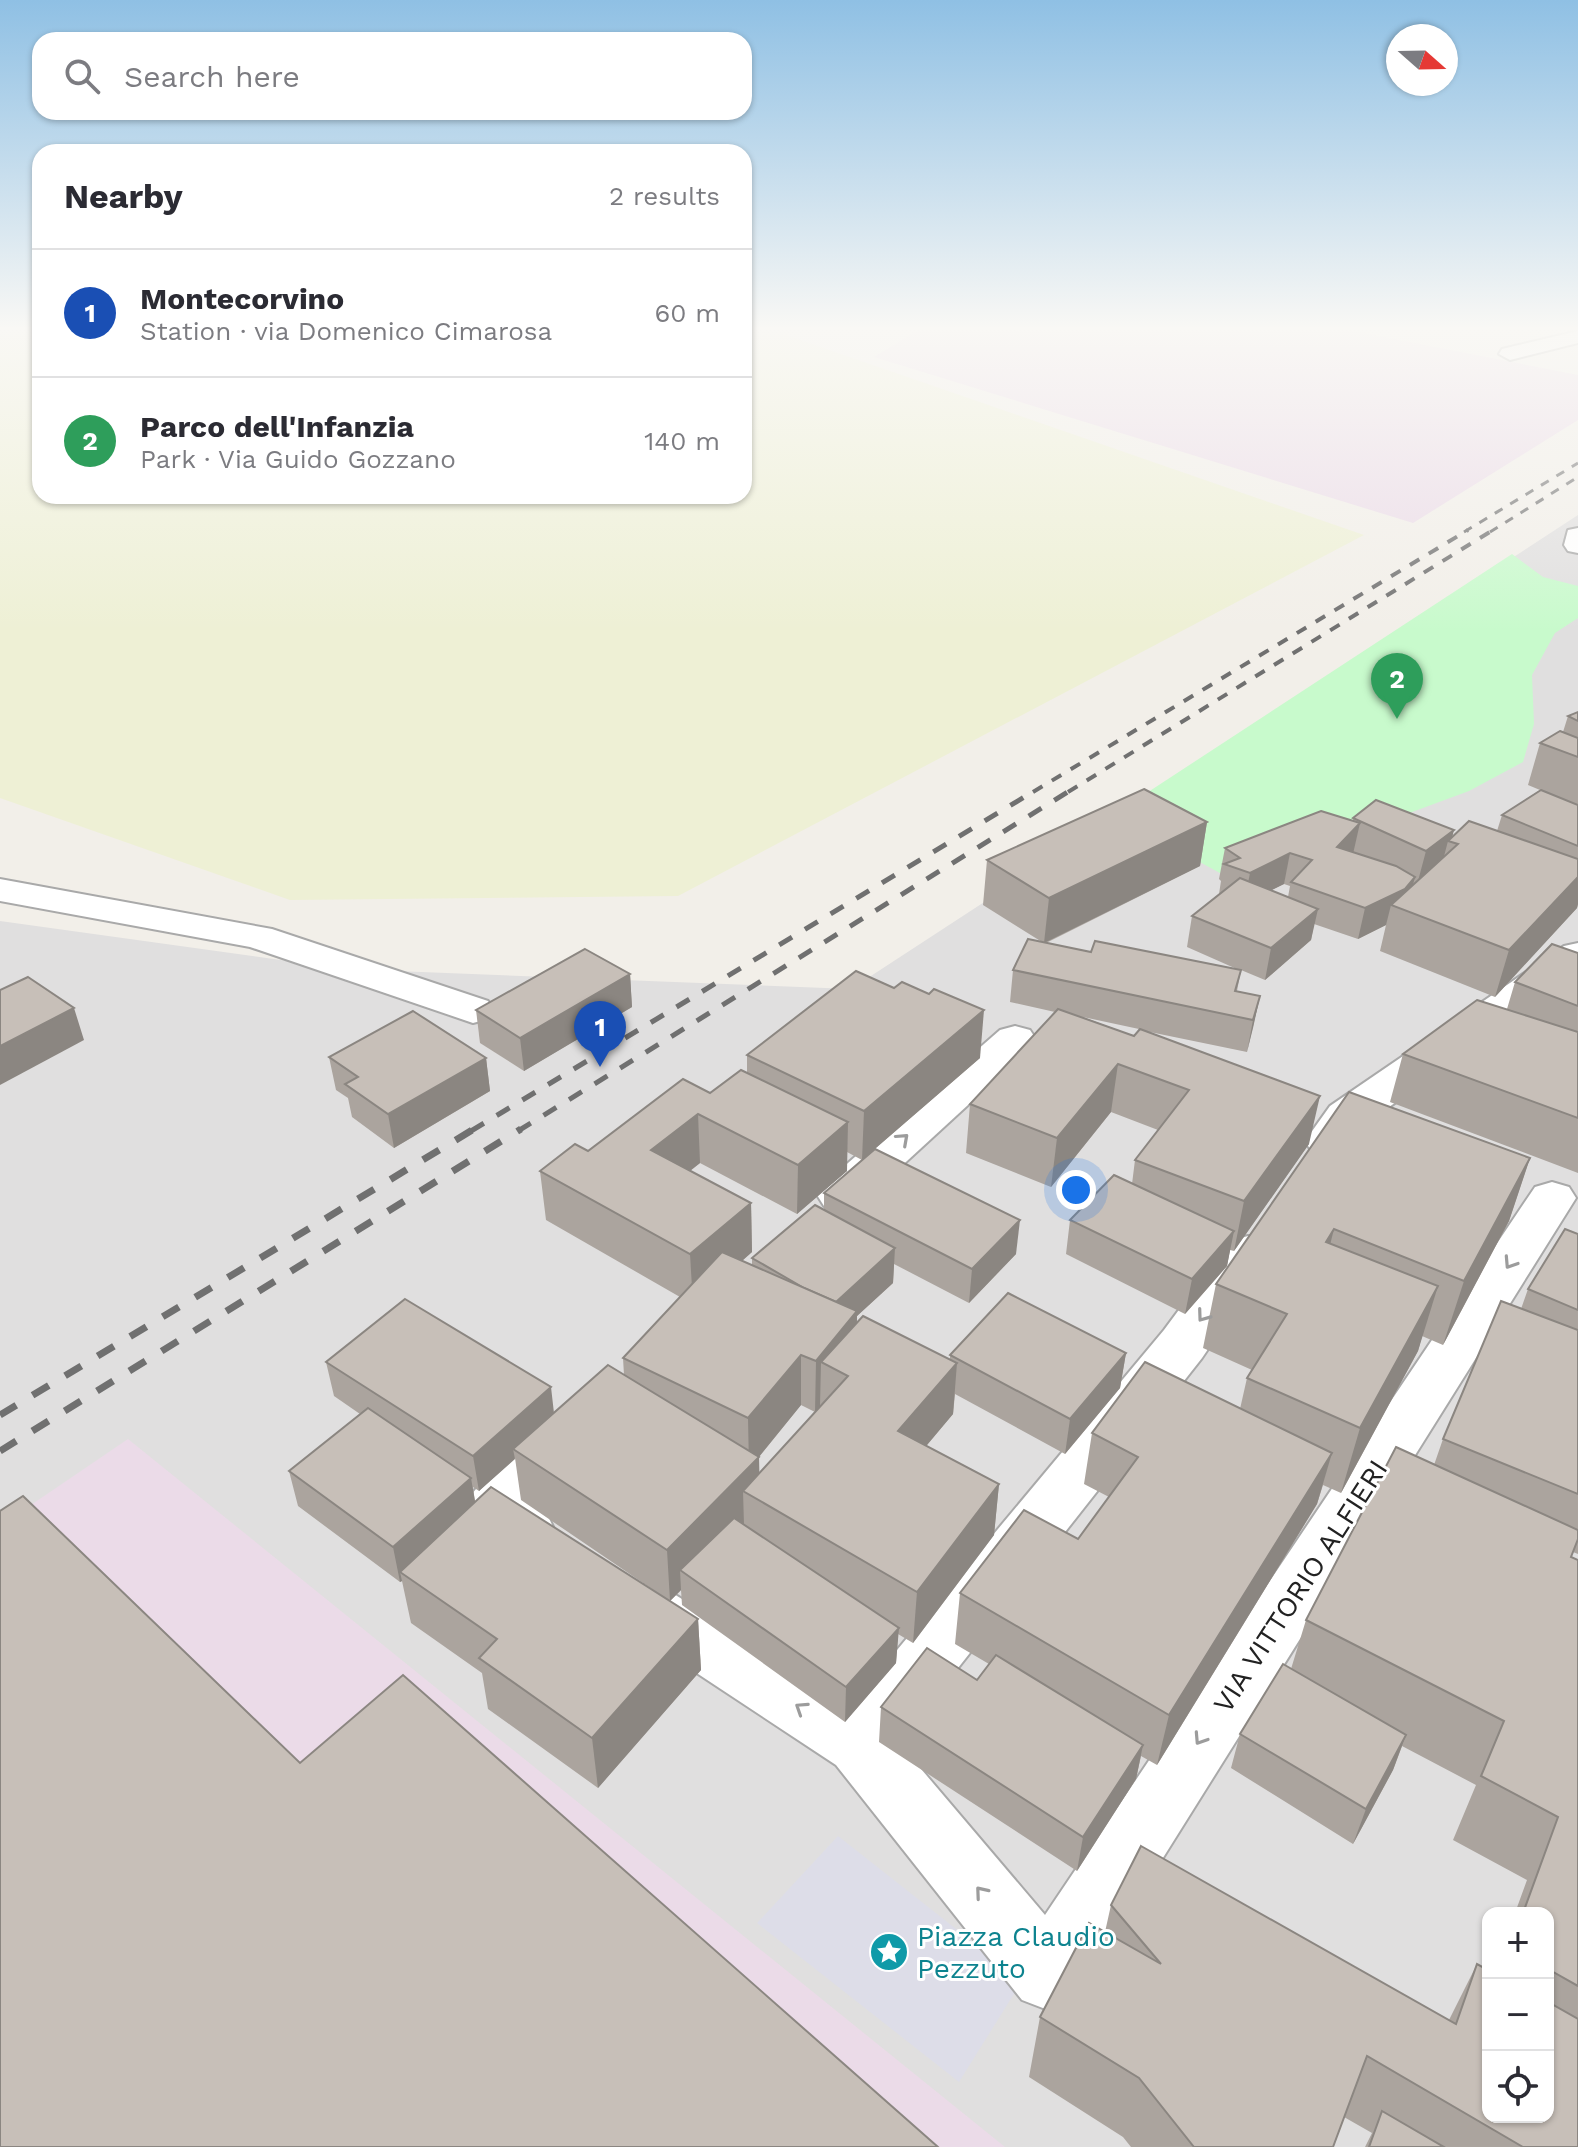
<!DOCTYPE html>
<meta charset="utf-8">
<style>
:root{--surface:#fff;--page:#f2f2f3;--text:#2b2b33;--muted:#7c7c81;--line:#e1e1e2;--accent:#0f766e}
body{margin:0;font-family:"Work Sans",sans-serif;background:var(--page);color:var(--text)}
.controls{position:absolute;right:24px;bottom:24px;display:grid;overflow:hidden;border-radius:16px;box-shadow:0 2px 6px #0004}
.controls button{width:72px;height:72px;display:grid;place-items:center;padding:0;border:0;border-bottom:2px solid var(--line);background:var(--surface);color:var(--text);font:40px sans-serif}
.compass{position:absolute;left:1386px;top:24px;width:72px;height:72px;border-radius:50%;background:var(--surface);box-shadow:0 2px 6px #0004;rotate:110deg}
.you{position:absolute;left:1076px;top:1190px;width:28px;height:28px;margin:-20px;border:6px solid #fff;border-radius:50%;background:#1a73e8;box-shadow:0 0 0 12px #1a73e833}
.badge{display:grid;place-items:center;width:52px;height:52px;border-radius:50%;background:var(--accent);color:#fff;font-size:26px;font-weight:700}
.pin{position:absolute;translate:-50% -66px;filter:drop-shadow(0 2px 4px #0008)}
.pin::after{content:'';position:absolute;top:42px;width:28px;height:24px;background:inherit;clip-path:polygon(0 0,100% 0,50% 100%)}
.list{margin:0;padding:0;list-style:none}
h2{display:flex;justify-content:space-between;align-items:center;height:104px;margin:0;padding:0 32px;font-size:34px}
h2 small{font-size:26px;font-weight:400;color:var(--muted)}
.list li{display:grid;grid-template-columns:52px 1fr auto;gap:24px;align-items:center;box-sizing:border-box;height:128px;padding:0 32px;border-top:2px solid var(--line)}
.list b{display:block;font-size:30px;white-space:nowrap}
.list p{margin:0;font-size:26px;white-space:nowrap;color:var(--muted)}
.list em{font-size:26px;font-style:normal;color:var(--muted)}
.icon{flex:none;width:44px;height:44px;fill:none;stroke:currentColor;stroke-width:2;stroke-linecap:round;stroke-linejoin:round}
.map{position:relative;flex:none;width:1578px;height:2147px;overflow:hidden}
.search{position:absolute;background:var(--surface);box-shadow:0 2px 6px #0004;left:32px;top:32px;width:720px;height:88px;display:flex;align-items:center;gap:20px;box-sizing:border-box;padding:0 28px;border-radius:24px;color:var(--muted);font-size:30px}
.panel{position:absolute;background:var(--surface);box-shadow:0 2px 6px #0004;left:32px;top:144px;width:720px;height:360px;border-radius:24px}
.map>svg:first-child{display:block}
.residential{fill:#e0dfdf;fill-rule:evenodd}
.industrial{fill:#ebdbe8}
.farmland{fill:#eef0d5}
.park{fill:#c8facc}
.plaza{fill:#dddde8}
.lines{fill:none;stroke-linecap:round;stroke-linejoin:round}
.minor-casing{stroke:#a9a9a9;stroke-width:4}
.minor{fill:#fff;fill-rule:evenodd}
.rail-far3{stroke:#707070;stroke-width:3;stroke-dasharray:9 9;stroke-linecap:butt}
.rail-far2{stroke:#707070;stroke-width:4;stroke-dasharray:11 11;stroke-linecap:butt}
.rail-far1{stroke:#707070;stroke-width:5;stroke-dasharray:15 15;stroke-linecap:butt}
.rail{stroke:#707070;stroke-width:7;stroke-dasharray:19 19;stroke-linecap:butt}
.wall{fill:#aba49e;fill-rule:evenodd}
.shaded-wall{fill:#8b8681}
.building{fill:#c7bfb8;stroke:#8b8681;stroke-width:2}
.oneway{stroke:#9c9c9c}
.labels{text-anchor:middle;stroke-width:6;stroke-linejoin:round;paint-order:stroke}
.near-street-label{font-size:28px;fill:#222;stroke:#fff}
.near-culture-label{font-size:28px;fill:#0d838f;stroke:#fff;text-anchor:start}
</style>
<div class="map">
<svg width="1578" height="2147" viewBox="0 0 1578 2147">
<rect width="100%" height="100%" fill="#f2efe9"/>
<path class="residential" d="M1578 515V2147H0V921L345 969 851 989ZM1488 1913H1548V2117H1488Z"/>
<g class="industrial">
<path d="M917 331H1353L1578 375V420L1413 523 874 357Z"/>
<path d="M128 1439 1005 2147H0V1526Z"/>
</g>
<path class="farmland" d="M0 331H40V496H744V331H791L786 335 1364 535 678 896 290 900 0 798Z"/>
<path class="park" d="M1512 554 1543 577 1578 586V618L1555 633 1532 675 1534 724 1523 762 1469 791 1231 879 1113 815Z"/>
<path class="plaza" d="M838 1836 1022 1981 959 2082 757 1923Z"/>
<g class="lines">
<defs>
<g id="minor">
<path d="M1578 331V343L1510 360 1499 354 1502 349Z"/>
<path d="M1578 528V553L1568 551 1564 545 1568 530Z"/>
<path d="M0 879 272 929 488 1001 494 1010 488 1019 473 1023 250 947 0 901Z"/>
<path d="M1578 943V974L1362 1126 1344 1152 1328 1156 1312 1152 1305 1141 1330 1106 1564 946Z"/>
<path d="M1015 1026 1030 1030 1036 1039 1030 1048 858 1206 841 1211 824 1206 817 1195 824 1184 1000 1030Z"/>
<path d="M1552 1182 1569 1187 1576 1198 1074 2000 1048 2010 1022 2000 836 1765 627 1627 618 1609 627 1591 648 1583 669 1591 852 1704 1164 1330 1230 1241 1248 1236 1266 1241 1273 1253 1202 1358 899 1743 1045 1915 1535 1187Z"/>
<path d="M564 1422 584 1429 592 1444 584 1459 533 1506 547 1514 555 1531 547 1548C541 1550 534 1553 528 1554 504 1557 472 1528 462 1509 478 1479 532 1433 564 1422Z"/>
</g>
</defs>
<use href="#minor" class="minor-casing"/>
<use href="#minor" class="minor"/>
<g class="rail-far3">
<path d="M1464 532 1578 463"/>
<path d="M1490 532 1578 477"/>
</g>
<g class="rail-far2">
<path d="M1033 792 1468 530"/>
<path d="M1068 792 1493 530"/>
</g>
<g class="rail-far1">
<path d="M471 1131 1036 790"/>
<path d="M518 1131 1071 790"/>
</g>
<g class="rail">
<path d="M0 1415 474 1129"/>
<path d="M0 1451 521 1129"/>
</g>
</g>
<g class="wall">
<path d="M1578 712V904L1577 908 1495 997 1380 951 1386 925 1358 939 1314 924 1311 940 1265 980 1241 970 1237 991 1260 996 1247 1052 1145 1031 1309 1144 1234 1251 1230 1250 1227 1266 1185 1314 1066 1254 1070 1220 1132 1184 1135 1160 1158 1130 1111 1112 1051 1187 966 1153 970 1104 1055 1012 1010 1002 1013 970 1042 942 983 905 987 860 1207 822 1200 866 1046 943 1091 952 1239 970 1187 947 1192 916 1219 894 1221 881 1219 879 1225 848 1353 821V818L1453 837 1497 831 1502 815 1540 790 1528 785 1540 743 1563 732 1568 716ZM1284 884 1290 886 1288 897 1271 890ZM1083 1017 1139 1029 1134 1036Z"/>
<path d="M1578 953V1173L1390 1102 1403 1054 1507 1009 1515 982Z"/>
<path d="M630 974 632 1007 524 1071 480 1043 476 1010Z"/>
<path d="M747 1055 980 1058 862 1160 847 1152V1171L797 1214 700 1163 690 1171 751 1203 752 1252 742 1261 752 1265V1258L824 1210V1193L1016 1254 969 1303 894 1264 893 1283 857 1316V1323L950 1359V1355L1126 1353 1120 1388 1065 1454 955 1394 953 1414 926 1446 999 1484 994 1535 913 1643 898 1634 896 1663 845 1722 682 1605 681 1590 670 1601 698 1619 701 1670 598 1788 488 1709 482 1673 411 1623 402 1581 400 1582 298 1506 289 1471 360 1414 334 1396 326 1362 554 1414 624 1375 623 1358 680 1297 546 1220 540 1171 588 1151 710 1093 747 1072ZM801 1405 815 1412 759 1473V1457ZM515 1458 521 1500 668 1600 475 1502 473 1487 479 1491Z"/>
<path d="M329 1057 486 1058 490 1091 394 1148 352 1117 348 1098 336 1090Z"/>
<path d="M1349 1092 1530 1158 1509 1221 1443 1345 1422 1336 1418 1351 1341 1493 1323 1485 1317 1504 1157 1765 1141 1756 1136 1779 1077 1871 879 1742 881 1707 977 1680 989 1664 955 1644 960 1593 1078 1539 1109 1497 1084 1484 1092 1433 1240 1409 1247 1378 1252 1370 1203 1348 1216 1284Z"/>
<path d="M1578 1234V1554L1573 1552 1571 1557 1578 1560V2147H1365L1372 2133 1344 2117 1333 2147H1131L1123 2137 1029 2077 1040 2017 1105 1932 1111 1905 1449 2020 1477 1964 1548 2117V1913H1515L1527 1880 1453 1840 1476 1785 1402 1746 1393 1770 1353 1844 1231 1768 1240 1734 1291 1669 1306 1620 1434 1465 1443 1439 1521 1309 1528 1289Z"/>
</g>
<g class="shaded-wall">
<path d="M1207 822 1200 866 1044 943 1049 898Z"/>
<path d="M1360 823 1353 854 1337 847Z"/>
<path d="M1454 830 1451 842 1448 841 1442 864 1418 881 1426 851Z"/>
<path d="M1290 853 1284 884 1244 904 1250 873Z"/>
<path d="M1415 877 1407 908 1391 905 1386 925 1358 939 1365 908Z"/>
<path d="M1578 877V904L1577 908 1495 997 1509 950Z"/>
<path d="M1318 909 1311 940 1265 980 1271 948Z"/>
<path d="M630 974 632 1007 524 1071 520 1038Z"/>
<path d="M1260 996 1253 1028 1247 1052 1253 1020Z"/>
<path d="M74 1008 84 1040 0 1085V1046Z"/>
<path d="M984 1010 980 1058 862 1160 864 1111Z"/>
<path d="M486 1058 490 1091 394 1148 388 1114Z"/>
<path d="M1118 1064 1111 1112 1051 1187 1057 1138Z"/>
<path d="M1320 1096 1309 1144 1234 1251 1244 1201Z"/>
<path d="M698 1114 700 1163 654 1199 651 1150Z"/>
<path d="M848 1122 847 1171 797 1214 798 1165Z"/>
<path d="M1530 1158 1509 1221 1443 1345 1464 1281Z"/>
<path d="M751 1203 752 1252 693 1304 690 1254Z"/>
<path d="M1020 1220 1016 1254 969 1303 972 1269Z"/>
<path d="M1334 1229 1318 1293 1326 1242Z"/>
<path d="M1234 1231 1227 1266 1185 1314 1192 1279Z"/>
<path d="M895 1248 893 1283 857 1316 856 1362H821L820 1406 815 1412 816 1361 833 1305Z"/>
<path d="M1438 1286 1418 1351 1341 1493 1360 1428Z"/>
<path d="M1126 1353 1120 1388 1065 1454 1070 1419Z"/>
<path d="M801 1355V1405L758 1458 759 1457 760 1501 743 1491 744 1525 680 1570 681 1590 670 1601 667 1550 749 1467 748 1418Z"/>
<path d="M957 1363 953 1414 896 1482 898 1431Z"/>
<path d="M551 1387 555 1422 513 1449 515 1459 479 1491 473 1456Z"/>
<path d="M1332 1453 1317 1504 1157 1765 1169 1715Z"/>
<path d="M471 1478 477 1513 400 1572 402 1581 400 1582 393 1547Z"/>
<path d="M999 1484 994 1535 913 1643 917 1592Z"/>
<path d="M698 1619 701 1670 598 1788 592 1738Z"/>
<path d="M899 1628 896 1663 845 1722 846 1687Z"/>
<path d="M1406 1735 1393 1770 1353 1844 1366 1809Z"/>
<path d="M1143 1745 1136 1779 1077 1871 1083 1837Z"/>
</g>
<g class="building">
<path d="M1578 712V721L1568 716Z"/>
<path d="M1560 731 1578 738V757L1540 743Z"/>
<path d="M1144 789 1207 822 1049 898 987 860Z"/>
<path d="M1541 790 1578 805V846L1502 815Z"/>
<path d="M1376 800 1454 830 1426 851 1353 818Z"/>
<path d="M1321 811 1360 823 1337 847 1396 866 1415 877 1405 889 1365 908 1291 882 1312 860 1290 853 1250 873 1224 864 1240 858 1225 848Z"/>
<path d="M1469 821 1578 859V877L1509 950 1391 905 1458 844 1448 841Z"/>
<path d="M1240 878 1318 909 1271 948 1192 916Z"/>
<path d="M1028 939 1091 952 1095 941 1241 970 1235 991 1260 996 1253 1020 1013 970Z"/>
<path d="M1552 944 1578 953V1006L1515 982Z"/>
<path d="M585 949 630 974 520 1038 476 1010Z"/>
<path d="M856 971 894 988 902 982 929 994 934 989 984 1010 864 1111 747 1055Z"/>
<path d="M28 977 74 1008 0 1046V990Z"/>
<path d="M1477 1000 1578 1032V1118L1403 1054Z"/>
<path d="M1058 1009 1134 1036 1140 1029 1320 1096 1244 1201 1135 1160 1189 1090 1118 1064 1057 1138 970 1104Z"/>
<path d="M413 1011 486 1058 388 1114 345 1084 358 1077 329 1057Z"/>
<path d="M741 1070 848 1122 798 1165 698 1114 651 1150 751 1203 690 1254 540 1171 575 1144 588 1151 683 1079 710 1093Z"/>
<path d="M1349 1092 1530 1158 1464 1281 1334 1229 1326 1242 1438 1286 1360 1428 1247 1378 1287 1314 1216 1284Z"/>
<path d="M875 1149 1020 1220 972 1269 824 1193Z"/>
<path d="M1114 1175 1234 1231 1192 1279 1070 1220Z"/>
<path d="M815 1205 895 1248 836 1302 804 1288 752 1258Z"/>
<path d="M1565 1229 1578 1234V1310L1528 1289Z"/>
<path d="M722 1252 857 1311 816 1361 801 1355 748 1418 623 1358Z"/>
<path d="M1008 1293 1126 1353 1070 1419 950 1355Z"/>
<path d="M405 1299 551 1387 473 1456 326 1362Z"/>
<path d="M1501 1301 1578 1330V1494L1443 1439Z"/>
<path d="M863 1316 957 1363 898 1431 999 1484 917 1592 743 1491 848 1376 821 1362Z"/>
<path d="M1145 1362 1332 1453 1169 1715 960 1593 1024 1510 1078 1539 1138 1457 1092 1433Z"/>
<path d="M608 1365 759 1457 667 1550 513 1449Z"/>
<path d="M368 1408 471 1478 393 1547 289 1471Z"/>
<path d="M1396 1447 1578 1530V1539L1571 1557 1578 1560V1986L1548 1969V1913H1523L1558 1817 1481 1776 1504 1721 1306 1620Z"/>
<path d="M491 1487 698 1619 592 1738 479 1658 497 1639 400 1572Z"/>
<path d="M23 1496 300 1763 403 1675 938 2147H0V1511Z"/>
<path d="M734 1518 899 1628 846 1687 680 1570Z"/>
<path d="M927 1648 977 1680 996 1655 1143 1745 1083 1837 881 1707Z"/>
<path d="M1283 1664 1406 1735 1366 1809 1240 1734Z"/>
<path d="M1141 1846 1456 2024 1477 1964 1488 1970V2117H1548V2002L1578 2019V2147H1523L1367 2056 1333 2147H1194L1139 2078 1040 2017 1089 1923 1161 1964 1111 1905Z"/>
<path d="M1382 2111 1444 2147H1369Z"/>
</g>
<defs><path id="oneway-chevron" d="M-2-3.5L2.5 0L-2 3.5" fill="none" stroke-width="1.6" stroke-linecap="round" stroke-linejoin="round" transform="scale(2)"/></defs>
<g class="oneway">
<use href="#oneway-chevron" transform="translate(903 1139) rotate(-42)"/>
<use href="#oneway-chevron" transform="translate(1510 1263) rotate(123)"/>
<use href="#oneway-chevron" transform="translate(1203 1316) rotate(126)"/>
<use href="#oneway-chevron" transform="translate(801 1708) rotate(-147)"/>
<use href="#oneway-chevron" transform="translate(1200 1739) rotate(123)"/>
<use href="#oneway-chevron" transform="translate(981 1892) rotate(-130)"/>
</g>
<linearGradient id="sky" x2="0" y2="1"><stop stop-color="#8fc0e4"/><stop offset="0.52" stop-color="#f9f8f5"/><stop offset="1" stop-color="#f9f8f5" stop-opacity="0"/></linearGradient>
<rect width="1578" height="631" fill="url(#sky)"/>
<defs>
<symbol id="sight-disc" viewBox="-11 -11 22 22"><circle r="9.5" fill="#0f9aa8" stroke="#fff"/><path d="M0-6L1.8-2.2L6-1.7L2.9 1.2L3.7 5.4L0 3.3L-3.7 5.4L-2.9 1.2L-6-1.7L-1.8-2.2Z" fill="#fff"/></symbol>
</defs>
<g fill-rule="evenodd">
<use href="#sight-disc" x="867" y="1930" width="44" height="44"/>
</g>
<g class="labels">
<g class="near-street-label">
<text transform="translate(1300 1586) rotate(-57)" y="10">VIA VITTORIO ALFIERI</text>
</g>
<g class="near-culture-label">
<text x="917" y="1946">Piazza Claudio<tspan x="917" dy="32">Pezzuto</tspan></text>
</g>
</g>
</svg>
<div class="controls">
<button>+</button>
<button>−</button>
<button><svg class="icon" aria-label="locate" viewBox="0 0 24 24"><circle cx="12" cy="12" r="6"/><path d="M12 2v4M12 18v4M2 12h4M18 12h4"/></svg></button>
</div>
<svg class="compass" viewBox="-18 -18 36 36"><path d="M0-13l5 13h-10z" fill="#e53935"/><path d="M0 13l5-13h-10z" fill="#7c7c81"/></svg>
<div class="you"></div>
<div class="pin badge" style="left:600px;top:1067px;background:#1a4fb4">1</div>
<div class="pin badge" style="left:1397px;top:719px;background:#2e9e5b">2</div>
<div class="search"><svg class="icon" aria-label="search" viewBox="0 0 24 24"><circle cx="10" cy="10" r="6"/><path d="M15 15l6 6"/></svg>Search here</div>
<section class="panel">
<h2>Nearby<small>2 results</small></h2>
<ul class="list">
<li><span class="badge" style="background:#1a4fb4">1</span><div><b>Montecorvino</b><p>Station · via Domenico Cimarosa</p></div><em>60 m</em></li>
<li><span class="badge" style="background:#2e9e5b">2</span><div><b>Parco dell'Infanzia</b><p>Park · Via Guido Gozzano</p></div><em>140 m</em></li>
</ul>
</section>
</div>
